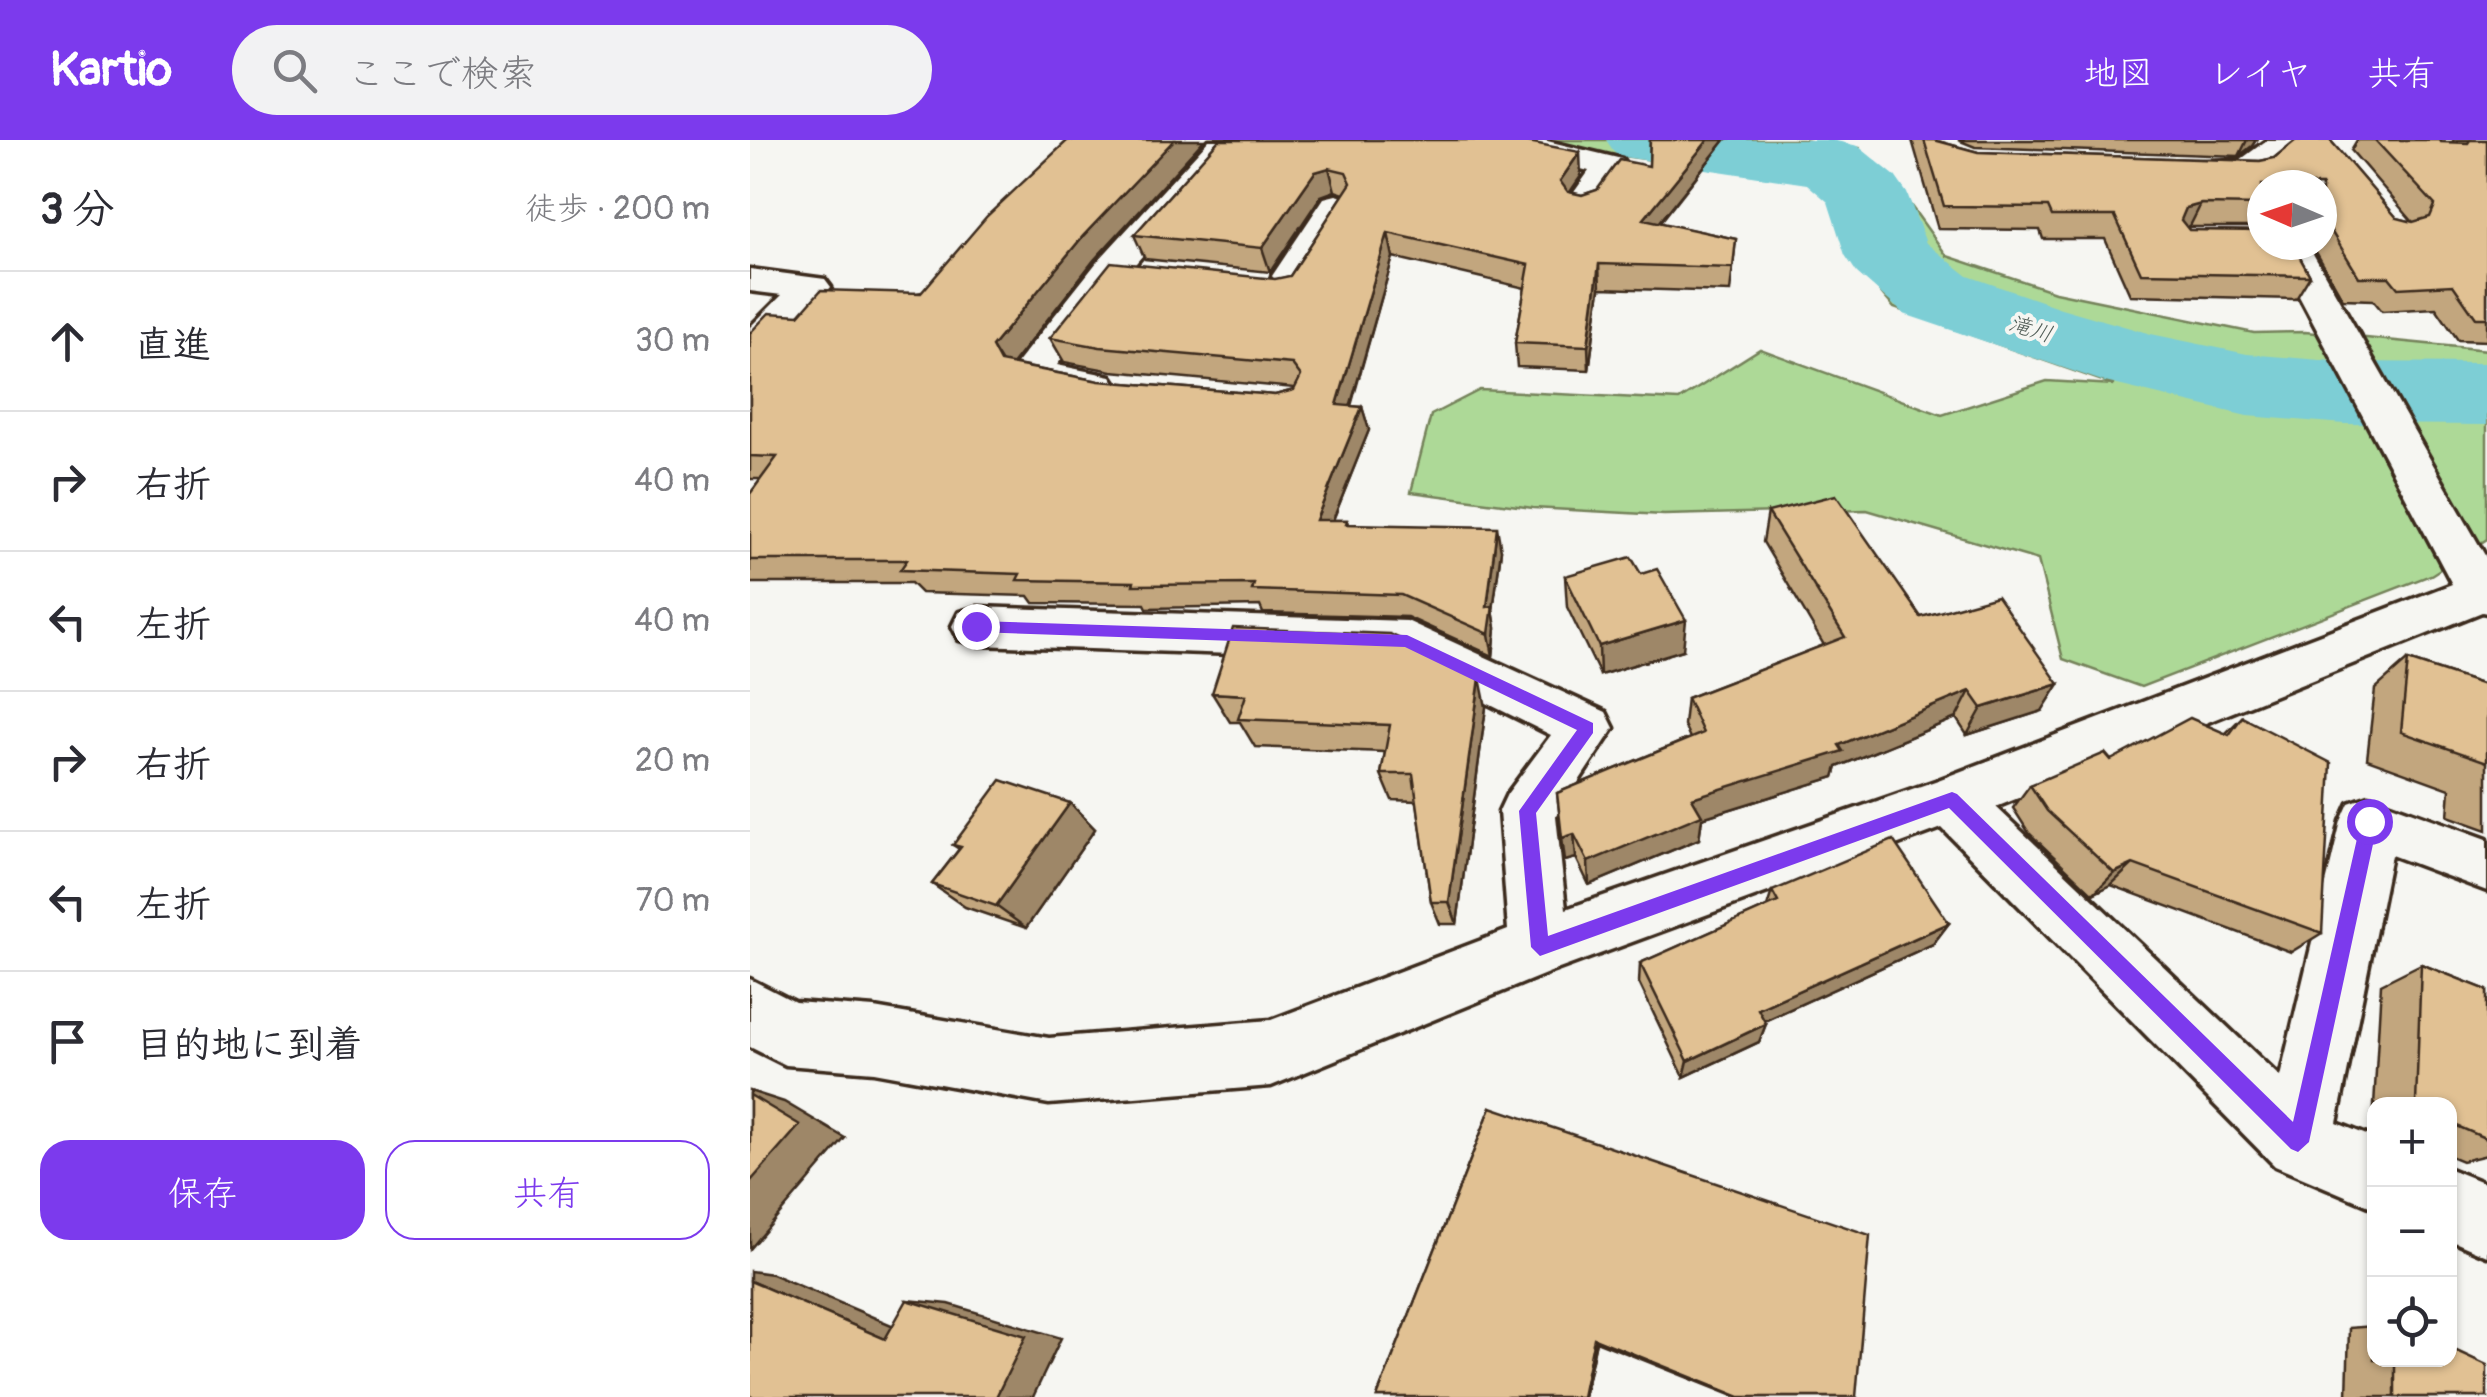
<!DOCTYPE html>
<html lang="ja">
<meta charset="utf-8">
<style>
:root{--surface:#fff;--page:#f2f2f3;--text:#2b2b33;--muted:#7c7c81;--line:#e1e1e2;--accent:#7c3aed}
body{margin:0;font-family:Pangolin,"Klee One",sans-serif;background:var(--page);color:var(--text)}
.controls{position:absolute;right:30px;bottom:30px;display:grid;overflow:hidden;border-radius:20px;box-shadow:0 2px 8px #0004}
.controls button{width:90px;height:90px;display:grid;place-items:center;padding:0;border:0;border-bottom:2px solid var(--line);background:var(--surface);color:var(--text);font:50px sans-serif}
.compass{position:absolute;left:1497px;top:30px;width:90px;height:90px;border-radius:50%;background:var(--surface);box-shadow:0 2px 8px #0004;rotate:272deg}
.stop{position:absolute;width:30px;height:30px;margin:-22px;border:8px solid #7c3aed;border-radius:50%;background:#fff}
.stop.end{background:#7c3aed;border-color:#fff;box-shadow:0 2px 10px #0008}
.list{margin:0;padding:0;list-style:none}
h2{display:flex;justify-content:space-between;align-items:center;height:130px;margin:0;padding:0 40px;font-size:42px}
h2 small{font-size:32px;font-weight:400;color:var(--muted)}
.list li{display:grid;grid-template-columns:65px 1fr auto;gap:30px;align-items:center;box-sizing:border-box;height:140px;padding:0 40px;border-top:2px solid var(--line)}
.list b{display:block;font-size:38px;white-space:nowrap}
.list em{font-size:32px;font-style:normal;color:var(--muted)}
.actions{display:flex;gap:20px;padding:30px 40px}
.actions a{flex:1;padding:22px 0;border:2px solid var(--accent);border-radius:30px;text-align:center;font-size:35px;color:var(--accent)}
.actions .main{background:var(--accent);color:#fff}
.icon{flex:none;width:55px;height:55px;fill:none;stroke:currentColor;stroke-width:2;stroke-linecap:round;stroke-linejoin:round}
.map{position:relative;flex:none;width:1737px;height:1257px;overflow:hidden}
header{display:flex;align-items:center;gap:60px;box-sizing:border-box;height:140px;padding:0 50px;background:var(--accent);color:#fff}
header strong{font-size:48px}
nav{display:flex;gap:55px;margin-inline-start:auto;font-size:35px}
.search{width:700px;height:90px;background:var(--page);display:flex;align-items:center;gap:25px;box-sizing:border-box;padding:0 35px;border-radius:55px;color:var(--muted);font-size:38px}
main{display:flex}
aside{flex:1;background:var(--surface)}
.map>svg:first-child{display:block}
.green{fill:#add997;stroke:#74825a;stroke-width:2.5}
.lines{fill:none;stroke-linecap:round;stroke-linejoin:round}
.river{fill:#7dced5;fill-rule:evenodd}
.minor-casing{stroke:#3b2a1e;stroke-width:7}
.minor{fill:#f6f6f2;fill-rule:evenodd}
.wall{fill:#c2a67e;stroke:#3b2a1e;stroke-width:2.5}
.shaded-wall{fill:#9e8767;stroke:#3b2a1e;stroke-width:2.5}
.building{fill:#e1c193;stroke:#3b2a1e;stroke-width:2.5}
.route{fill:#7c3aed}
.labels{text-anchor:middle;stroke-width:8;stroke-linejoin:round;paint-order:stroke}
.far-water-label{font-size:22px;font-style:italic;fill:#4f5b55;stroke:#f6f6f2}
</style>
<header>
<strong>Kartio</strong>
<div class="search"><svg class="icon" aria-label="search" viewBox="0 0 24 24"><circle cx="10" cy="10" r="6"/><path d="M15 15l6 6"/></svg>ここで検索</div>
<nav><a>地図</a><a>レイヤ</a><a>共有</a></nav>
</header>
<main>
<aside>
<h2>3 分<small>徒歩 · 200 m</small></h2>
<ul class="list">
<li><svg class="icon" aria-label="ahead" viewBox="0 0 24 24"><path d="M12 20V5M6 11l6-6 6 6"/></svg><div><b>直進</b></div><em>30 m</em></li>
<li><svg class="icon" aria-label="right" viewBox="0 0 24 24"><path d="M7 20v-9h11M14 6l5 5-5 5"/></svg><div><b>右折</b></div><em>40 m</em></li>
<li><svg class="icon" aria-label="left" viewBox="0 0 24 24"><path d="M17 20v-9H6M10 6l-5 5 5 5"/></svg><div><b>左折</b></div><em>40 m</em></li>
<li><svg class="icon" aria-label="right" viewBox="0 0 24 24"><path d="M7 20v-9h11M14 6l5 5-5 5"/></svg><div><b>右折</b></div><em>20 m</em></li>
<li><svg class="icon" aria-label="left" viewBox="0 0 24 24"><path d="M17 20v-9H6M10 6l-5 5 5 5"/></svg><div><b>左折</b></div><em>70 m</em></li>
<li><svg class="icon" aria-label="arrive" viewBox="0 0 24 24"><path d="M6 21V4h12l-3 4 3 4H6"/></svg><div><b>目的地に到着</b></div></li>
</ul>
<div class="actions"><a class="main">保存</a><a>共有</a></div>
</aside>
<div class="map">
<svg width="1737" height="1257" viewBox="0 0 1737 1257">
<rect width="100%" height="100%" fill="#f6f6f2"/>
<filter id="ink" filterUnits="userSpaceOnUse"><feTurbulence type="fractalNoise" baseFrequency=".01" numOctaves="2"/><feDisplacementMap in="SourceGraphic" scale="20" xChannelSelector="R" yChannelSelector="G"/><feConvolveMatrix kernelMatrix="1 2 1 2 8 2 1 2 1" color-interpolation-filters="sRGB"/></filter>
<g filter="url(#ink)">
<g class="green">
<path d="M800 0H1053L1109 8 1082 44 820 9Z"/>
<path d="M1143 41 1197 116 1305 152 1504 193 1555 192 1737 210V399L1681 435 1391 547 1313 519 1288 420 1117 370 914 375 783 368 661 352 681 275 730 250 929 260 1010 209 1192 275 1297 241 1364 245 1144 168 1105 122V81Z"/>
</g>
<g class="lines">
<path class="river" d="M856 0H1082L1108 6 1145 36 1157 53 1176 103 1218 136 1311 168 1401 194 1497 214 1594 222 1737 223V285L1594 284 1497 276 1355 242 1154 174 1107 133 1095 115 1078 62 1057 44 867 16Z"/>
<defs>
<g id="minor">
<path d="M459 0H493L373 138 307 225 361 236 367 245 361 254 346 258 266 242 260 233 266 224 347 122Z"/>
<path d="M737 0H793L872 19 877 26 844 72 832 75 820 72 815 65 839 31 742 7Z"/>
<path d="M1517 0H1554C1525 42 1471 48 1425 36L1420 29 1425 22 1490 20Z"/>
<path d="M586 55 598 58 603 65 560 136 554 144 541 147 528 144 522 136 574 58Z"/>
<path d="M1522 105H1558L1737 419V473L1732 472 1246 667 1530 937 1591 681 1599 663 1619 656 1737 699V751L1641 715 1587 983 1624 998V1068L1525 1026 1192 688 798 833 521 946 299 964 124 932 36 925 0 907V839L45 862 124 868 299 898 521 880 758 790 749 671 757 654 801 595 650 520 227 505 209 500 202 486 209 472 227 467 657 481 856 572 864 588 806 676 816 769 1188 640 1702 444Z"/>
<path d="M0 129 75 139 81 147 14 218 0 221V187L32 155 0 151Z"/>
<path d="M1700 1029 1737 1044V1116L1700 1100Z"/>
</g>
</defs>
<use href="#minor" class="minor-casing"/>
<use href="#minor" class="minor"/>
</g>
<g class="wall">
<path d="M469 0 831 36 820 52 832 55 847 50 899 26 900 0H975L910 83 986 99 980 152 850 148 839 230 767 227 765 203 775 148 643 117 601 266 612 267 619 290 583 380H597L598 384 751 410 743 470 746 488 743 516 657 477 513 473 510 466 397 468 395 464 284 463 279 456 171 453 161 443H0V354L11 339H0V193L49 175 344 120 262 224 349 241 525 255 544 250 545 248 362 231 314 222 300 198 540 136 594 54 585 51 571 56 520 132 395 119 384 95Z"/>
<path d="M1162 0H1184L1228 12 1510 21 1524 18 1546 0H1580L1647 78 1663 82 1601 10 1607 0H1690L1691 2H1702L1704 0H1720L1719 2 1720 0H1737V201L1708 200 1686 168 1632 171 1623 160 1593 159 1562 105H1572V45H1512V87H1437L1439 90 1512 91V105H1543L1560 136 1546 159 1380 155 1355 99H1293L1290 90 1188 89Z"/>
<path d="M1208 0H1506L1502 6 1489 16 1225 7Z"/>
<path d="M1018 372 1171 477 1292 571 1217 595 1206 578 1087 627 1084 637 952 678 949 699 839 745 826 718 815 721 807 653 940 598 934 585 937 558 1074 505 1013 402Z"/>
<path d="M815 436 933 510 850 535 817 467Z"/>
<path d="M1658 520 1737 546V690L1698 676 1700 649 1617 619 1625 549Z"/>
<path d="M462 553 736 567 707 784H690L681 762 667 661 642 660 631 634 635 612 505 607 490 582H480Z"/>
<path d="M1492 577 1572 793 1541 812 1361 745 1343 754 1279 693 1263 668 1280 645 1361 620 1475 594Z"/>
<path d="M320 663 345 689 276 788 215 767 182 744 209 709 203 705Z"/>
<path d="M1022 751 1199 783 1183 804 1014 881 1016 884 1009 902 934 937 889 843 890 823 1017 767Z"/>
<path d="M1671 824 1737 850V1015L1712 1021 1700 1016V964H1624V984L1623 983 1631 844Z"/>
<path d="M741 967 1106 1257H986L846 1201 834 1257H627Z"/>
<path d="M1624 1186V1220H1700L1737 1257H1597L1599 1188Z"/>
</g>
<g class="shaded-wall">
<path d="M424 0H454L344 120 257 231 242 207 333 96Z"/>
<path d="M958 0H975L893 103 894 79Z"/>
<path d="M1497 0H1506L1502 6 1489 16Z"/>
<path d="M830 12 831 36 811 65 810 41Z"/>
<path d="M579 28 585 51 571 56 520 132 512 108 565 32Z"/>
<path d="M1451 64 1440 86 1425 91 1436 68Z"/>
<path d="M638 93 643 117 594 288 587 265Z"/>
<path d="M849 124 850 148 839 230 838 206Z"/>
<path d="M612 267 619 290 574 402 566 380Z"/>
<path d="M747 387 751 410 743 470 746 488 743 516 739 494 737 467Z"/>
<path d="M936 480 933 510 850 535 849 506Z"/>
<path d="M730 538 736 567 707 784 699 762Z"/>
<path d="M1309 544 1292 571 1217 595 1232 568Z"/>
<path d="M1220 551 1206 578 1087 627 1084 637 952 678 949 699 839 745 838 722 942 658 1089 605Z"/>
<path d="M320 663 345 689 276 788 246 766Z"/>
<path d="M824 694 826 718 815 721 812 698Z"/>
<path d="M1383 724 1361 745 1343 754 1364 733Z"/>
<path d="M1199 783 1183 804 1001 887 1008 869Z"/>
<path d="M1016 884 1009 902 934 937 938 921Z"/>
<path d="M0 951 34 962 95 998 0 1109Z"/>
<path d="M0 1131 22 1134 179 1201 135 1199 0 1141Z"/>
<path d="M157 1160 199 1164 311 1198 283 1257H246Z"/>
<path d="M844 1198 846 1201 834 1257H832Z"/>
</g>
<g class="building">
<path d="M318 0H424L333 96 242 207 250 222 349 241 525 255 544 250 551 236 542 224 350 207 300 198 361 122 525 139 540 136 601 43 596 32 579 28 565 32 512 108 384 95 469 0H768L830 12 810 41 818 52 832 55 847 50 869 20 899 26 900 0H958L894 79 986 99 983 128 849 124 838 206 765 203 779 125 638 93 587 265 612 267 566 380H597L596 384 747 387 737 467 743 466 739 494 651 455 502 450 504 444 383 445 384 442 267 440 270 434 150 430 157 420H0V354L27 317 0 316V193L19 173 49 175 71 150 171 153 237 76Z"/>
<path d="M1174 0H1184L1228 12 1510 21 1524 18 1546 0H1580L1647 78 1663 82 1680 77 1685 65 1625 0H1690L1691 2 1718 3 1720 0H1737V178H1726L1703 145 1648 148 1639 137H1609L1575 81 1572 80V45H1512V65L1451 64 1436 68 1431 80 1439 90 1512 91V105H1543L1560 136 1391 133 1365 76H1302L1298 67 1194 66Z"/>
<path d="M1086 355 1171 477 1247 456 1309 544 1232 568 1220 551 1089 605 1093 611 942 658 952 675 838 722 824 694 812 698 807 653 953 593 937 558 1095 497 1018 372Z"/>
<path d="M881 417 891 434 907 429 936 480 849 506 815 436Z"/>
<path d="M483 488 640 494 730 538 699 762H681L663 634H631L640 585 488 579 496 555 462 553Z"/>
<path d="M1658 520 1737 546V622L1651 592Z"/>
<path d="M1492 577 1581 623 1572 793 1383 724 1364 733 1297 671 1280 645 1355 613 1361 620 1440 578 1479 595Z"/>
<path d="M251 640 320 663 246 766 182 744 211 707 203 705Z"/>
<path d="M1143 700 1199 783 1008 869 1016 884 938 921 890 823 1028 762 1022 751Z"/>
<path d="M1671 824 1737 850V999L1700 983V964H1666Z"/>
<path d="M0 955 50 985 0 1042Z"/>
<path d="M741 967 1120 1095 1106 1257H990L844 1198 832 1257H627Z"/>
<path d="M0 1141 135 1199 157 1160 276 1196 246 1257H0Z"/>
<path d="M1700 1208 1737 1225V1257H1645V1220H1700Z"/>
</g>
</g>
<path class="route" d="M226 481 657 495 843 583V593L786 673 798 796 1202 652 1207 654 1543 982 1611 681 1619 673 1625 676 1628 681 1559 1002 1548 1012 1541 1009 1199 668 790 816 781 807 769 671 827 590 655 507 226 492 219 486Z"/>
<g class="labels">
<g class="far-water-label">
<text transform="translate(1281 188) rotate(17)" y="8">滝川</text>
</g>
</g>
</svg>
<div class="controls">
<button>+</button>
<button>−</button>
<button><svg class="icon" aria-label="locate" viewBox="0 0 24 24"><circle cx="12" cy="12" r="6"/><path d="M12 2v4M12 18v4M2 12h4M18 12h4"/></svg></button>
</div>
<svg class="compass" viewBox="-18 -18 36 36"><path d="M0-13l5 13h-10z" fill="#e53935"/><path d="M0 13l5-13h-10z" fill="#7c7c81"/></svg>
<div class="stop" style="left:1619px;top:681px"></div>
<div class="stop end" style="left:226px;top:486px"></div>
</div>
</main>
